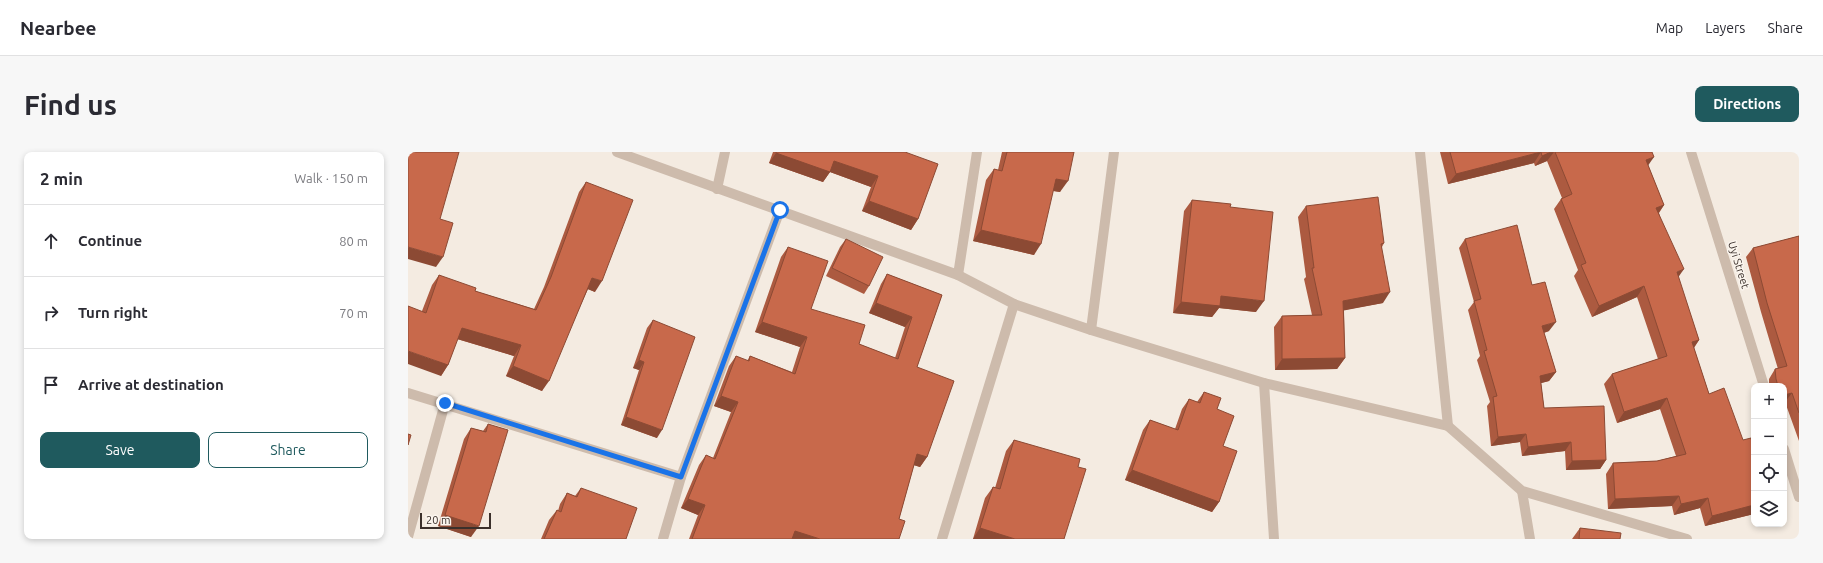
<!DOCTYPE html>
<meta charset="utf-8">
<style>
:root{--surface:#fff;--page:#f7f7f7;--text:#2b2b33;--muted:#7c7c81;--line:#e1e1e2;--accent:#1f5a5e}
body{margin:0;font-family:Ubuntu,sans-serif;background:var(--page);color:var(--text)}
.controls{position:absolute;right:12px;bottom:12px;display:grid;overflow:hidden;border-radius:8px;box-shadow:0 2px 6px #0003}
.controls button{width:36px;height:36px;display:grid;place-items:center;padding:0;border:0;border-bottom:1px solid var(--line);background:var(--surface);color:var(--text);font:20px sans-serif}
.scale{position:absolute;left:12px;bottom:10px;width:71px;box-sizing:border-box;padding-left:4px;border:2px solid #3b302b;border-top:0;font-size:11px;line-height:14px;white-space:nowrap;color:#3b302b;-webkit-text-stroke:3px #fbf5ee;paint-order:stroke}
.stop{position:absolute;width:12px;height:12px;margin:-9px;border:3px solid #1a73e8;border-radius:50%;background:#fff}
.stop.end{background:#1a73e8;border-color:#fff;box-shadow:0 1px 4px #0008}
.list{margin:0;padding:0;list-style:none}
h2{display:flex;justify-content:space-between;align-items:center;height:52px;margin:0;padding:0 16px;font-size:17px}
h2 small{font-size:13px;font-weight:400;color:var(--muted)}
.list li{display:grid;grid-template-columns:26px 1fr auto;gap:12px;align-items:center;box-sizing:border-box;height:72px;padding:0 16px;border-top:1px solid var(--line)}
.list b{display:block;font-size:15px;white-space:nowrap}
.list em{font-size:13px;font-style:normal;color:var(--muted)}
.actions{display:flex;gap:8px;padding:12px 16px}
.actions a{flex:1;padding:9px 0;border:1px solid var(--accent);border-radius:8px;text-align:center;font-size:14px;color:var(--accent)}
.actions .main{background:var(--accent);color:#fff}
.icon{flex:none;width:22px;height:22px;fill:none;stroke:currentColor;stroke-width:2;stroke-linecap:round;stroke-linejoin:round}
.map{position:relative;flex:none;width:1391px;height:387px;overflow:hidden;border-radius:8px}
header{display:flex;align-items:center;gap:24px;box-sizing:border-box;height:56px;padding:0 20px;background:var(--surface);border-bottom:1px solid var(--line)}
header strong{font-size:19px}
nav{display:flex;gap:22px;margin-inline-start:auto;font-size:14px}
.intro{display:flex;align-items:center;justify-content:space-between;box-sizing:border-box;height:96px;padding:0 24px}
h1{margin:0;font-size:28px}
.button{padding:10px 18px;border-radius:8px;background:var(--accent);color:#fff;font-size:14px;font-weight:700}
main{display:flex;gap:24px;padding:0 24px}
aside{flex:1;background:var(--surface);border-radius:8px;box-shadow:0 2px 6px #0003}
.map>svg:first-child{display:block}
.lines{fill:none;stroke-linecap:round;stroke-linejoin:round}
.street{stroke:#cdbbac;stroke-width:10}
.wall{fill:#ac5a40}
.shaded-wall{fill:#8c4a34}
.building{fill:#c8694b;stroke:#8c4a34}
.route{stroke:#1a73e8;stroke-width:5}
.labels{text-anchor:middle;stroke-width:3;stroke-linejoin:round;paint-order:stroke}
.street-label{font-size:11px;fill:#3b302b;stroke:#fbf5ee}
</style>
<header>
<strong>Nearbee</strong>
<nav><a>Map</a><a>Layers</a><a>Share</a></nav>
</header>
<div class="intro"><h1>Find us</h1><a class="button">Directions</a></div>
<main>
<aside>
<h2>2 min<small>Walk · 150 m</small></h2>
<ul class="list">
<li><svg class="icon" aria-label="ahead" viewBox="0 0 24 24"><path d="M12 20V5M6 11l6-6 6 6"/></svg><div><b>Continue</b></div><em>80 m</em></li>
<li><svg class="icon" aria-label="right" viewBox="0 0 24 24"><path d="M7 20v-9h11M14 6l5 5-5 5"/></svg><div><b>Turn right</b></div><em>70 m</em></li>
<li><svg class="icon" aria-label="arrive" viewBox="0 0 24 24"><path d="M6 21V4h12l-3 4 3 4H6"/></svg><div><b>Arrive at destination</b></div></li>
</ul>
<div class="actions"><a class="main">Save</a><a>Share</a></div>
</aside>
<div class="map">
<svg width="1391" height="387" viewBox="0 0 1391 387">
<rect width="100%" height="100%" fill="#f4ebe1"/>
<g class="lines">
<g class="street">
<path d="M209 0 550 123 606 152 683 178 856 231 1040 274 1114 339 1279 387"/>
<path d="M1012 0 1040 274"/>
<path d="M1283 0 1356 234"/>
<path d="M309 37 317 0"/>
<path d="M550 123 569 0"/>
<path d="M683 178 706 0"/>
<path d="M856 231 866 387"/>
<path d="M0 241 273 325"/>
<path d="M1376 297 1391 345"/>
<path d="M1114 339 1122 387"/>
<path d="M0 385 37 251"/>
<path d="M255 387 273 325 372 58"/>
<path d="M534 387 606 152"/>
</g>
</g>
<g class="wall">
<path d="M365 0H497L510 67 503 78 454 59 463 35 422 20 415 30 361 11Z"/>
<path d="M594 0H666L652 40 645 39 626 103 565 89 578 28 586 17 590 18Z"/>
<path d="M1032 0H1244L1240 13 1256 53 1251 61 1270 125 1291 188 1286 196 1301 242 1346 362 1297 374 1292 356 1266 363 1264 354 1200 357 1198 322 1205 311 1249 309 1268 304 1252 257 1209 271 1196 232 1204 222 1250 207 1229 145 1184 165 1166 124 1170 118 1146 57 1153 47 1154 46 1139 9 1127 14 1126 11 1040 32Z"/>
<path d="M178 30 187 140 180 137 134 239 98 224 106 204 49 187 40 213 33 224 14 159 24 133 31 123 67 139 126 157 136 135 171 40Z"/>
<path d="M784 48 822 55 848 160 811 156 804 165 765 161 776 59Z"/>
<path d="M898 54 976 91 974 95 975 151 936 158 937 206 929 217 867 218 866 175 874 164 904 163 896 127 898 125 890 65Z"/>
<path d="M1391 84V289L1377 250H1376V234H1361V227L1367 217H1370L1353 160 1338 105 1345 96Z"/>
<path d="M438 87 461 134 456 142 418 124 432 95Z"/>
<path d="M1057 87 1124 133 1141 179 1136 181 1148 220 1141 229 1133 231 1136 256 1198 308 1192 317 1158 318 1157 299 1114 304 1112 290 1083 294 1079 254 1082 250 1069 208 1072 204 1060 158 1066 150 1051 96Z"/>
<path d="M380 95 403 157 451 192 487 206 497 175 461 161 473 132 479 122 534 143 509 215 519 305 512 315 506 313 491 367V387H281L290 363 273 356 291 313 298 303 305 306 323 260 306 254 321 214 328 204 339 209 342 204 384 220 392 195 347 180 373 105Z"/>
<path d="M245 168 249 286 213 273 231 218 225 216 239 176Z"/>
<path d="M796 240 809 257 815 294 811 350 804 360 717 328 735 278 742 268 767 277 774 257 781 247 789 250Z"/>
<path d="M80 272 63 385 30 374 56 287 63 276 75 279Z"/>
<path d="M606 288 670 315 656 387H565L577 346 585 335 587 336 598 299Z"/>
<path d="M173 336 218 387H133L141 368 149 358 150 359 152 352 159 341 167 344Z"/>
<path d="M1172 376 1212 387H1164Z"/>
</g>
<g class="shaded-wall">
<path d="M1133 0 1126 11 1040 32 1048 22Z"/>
<path d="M1143 0H1146L1139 9 1127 14 1134 4Z"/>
<path d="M368 1 426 9 470 24 463 35 422 20 415 30 361 11Z"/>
<path d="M1246 5 1239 15 1238 8Z"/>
<path d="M648 27 660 29 652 40 640 38Z"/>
<path d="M461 49 510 67 503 78 454 59Z"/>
<path d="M1256 53 1249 63 1248 56Z"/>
<path d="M573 78 633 92 626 103 565 89Z"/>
<path d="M0 95 35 105 28 115 0 107Z"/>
<path d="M1276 117 1269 127V120Z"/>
<path d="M184 126 194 129 187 140 177 136Z"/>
<path d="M1236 134 1229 145 1184 165 1191 154Z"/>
<path d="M982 140 975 151 928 160 935 149Z"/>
<path d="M813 144 856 149 848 160 811 156 804 165 765 161 773 150Z"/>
<path d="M468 151 504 165 497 175 461 161Z"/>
<path d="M354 170 399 185 392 195 347 180Z"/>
<path d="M1148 170 1141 179 1128 183 1134 174Z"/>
<path d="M54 176 113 193 106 204 46 186Z"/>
<path d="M1291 188 1284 198V190Z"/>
<path d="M0 199 40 213 33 224 0 212Z"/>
<path d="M937 206 929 217 867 218 874 207Z"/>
<path d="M231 208 236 210 231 218 225 216Z"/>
<path d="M105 214 141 229 134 239 98 224Z"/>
<path d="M1148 220 1141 229 1126 233 1132 224Z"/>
<path d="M1384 241 1377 250H1376V243Z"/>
<path d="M313 244 330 250 323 260 306 254Z"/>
<path d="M1259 246 1252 257 1209 271 1216 260Z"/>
<path d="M218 265 254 278 249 286 213 273Z"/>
<path d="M1118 282 1112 290 1083 294 1090 285Z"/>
<path d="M1163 290 1157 299 1114 304 1120 295Z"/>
<path d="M509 302 519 305 512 315 502 312Z"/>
<path d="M1198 308 1192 317 1158 318 1164 309Z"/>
<path d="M724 318 811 350 804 360 717 328Z"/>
<path d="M1271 344 1264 354 1200 357 1207 347Z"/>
<path d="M1300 346 1292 356 1266 363 1273 352Z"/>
<path d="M280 347 297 353 290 363 273 356Z"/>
<path d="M1346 353V362L1297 374 1304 364Z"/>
<path d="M37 363 71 374 63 385 30 374Z"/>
<path d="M572 376 607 387H565Z"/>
<path d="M387 379 412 387H382Z"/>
</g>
<g class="building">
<path d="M0 0H51L32 67 45 71 35 105 0 95Z"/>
<path d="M368 0H497L530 12 510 67 461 49 470 24 426 9 422 20 368 1Z"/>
<path d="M599 0H666L660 29 648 27 633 92 573 78 586 17 594 19Z"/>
<path d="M1042 0H1143L1134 4 1133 0 1048 22Z"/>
<path d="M1147 0H1244L1246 5 1238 8 1256 53 1248 56 1276 117 1269 120 1291 188 1284 190 1301 242 1316 236 1335 288 1343 286 1346 301V353L1304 364 1300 346 1273 352 1271 344 1207 347 1205 311 1249 309 1278 302 1259 246 1216 260 1204 222 1259 204 1236 134 1191 154 1173 113 1178 111 1153 47 1164 42Z"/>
<path d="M178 30 225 48 194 129 184 126 141 229 105 214 113 193 54 176 40 213 0 199V154L18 161 31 123 68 136 67 139 128 158 143 125Z"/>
<path d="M970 45 976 91 973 92 982 140 935 149 937 206 874 207V164L914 163 904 116H906L898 54Z"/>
<path d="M784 48 823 52 822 55 865 60 856 149 813 144 812 154 773 150Z"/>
<path d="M1109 73 1124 133 1137 130 1148 170 1134 174 1148 220 1132 224 1136 256 1196 254 1198 308 1164 309 1163 290 1120 295 1118 282 1090 285 1085 245 1089 244 1076 199 1079 198 1066 149 1073 147 1057 87Z"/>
<path d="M1391 84V261L1384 241 1376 243V234H1370L1368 227 1367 217 1379 214 1359 151 1345 96Z"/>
<path d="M438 87 475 105 461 134 424 116Z"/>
<path d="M380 95 420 109 403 157 457 173 451 192 490 207 504 165 468 151 479 122 534 143 509 215 546 229 519 305 509 302 491 367 497 369 491 387H412L387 379 384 387H284L297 353 280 347 298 303 307 307 330 250 313 244 328 204 341 209 342 204 387 222 399 185 354 170Z"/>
<path d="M245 168 287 185 254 278 218 265 236 210 231 208Z"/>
<path d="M796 240 813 246 809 257 826 264 815 294 829 299 811 350 724 318 742 268 770 278 781 247 792 251Z"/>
<path d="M80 272 100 278 71 374 37 363 63 276 78 280Z"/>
<path d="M0 282 3 283 0 293Z"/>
<path d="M606 288 672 307 670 315 678 317 656 387H607L572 376 585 335 592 337Z"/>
<path d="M173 336 229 356 218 387H136L149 358 153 360 159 341 169 345Z"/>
<path d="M1172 376 1213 381 1212 387H1171Z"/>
</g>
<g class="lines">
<path class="route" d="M37 251 273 325 372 58"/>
</g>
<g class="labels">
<g class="street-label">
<text transform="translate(1331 113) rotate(73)" y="4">Uyi Street</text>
</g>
</g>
</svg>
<div class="controls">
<button>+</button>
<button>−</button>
<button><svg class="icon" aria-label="locate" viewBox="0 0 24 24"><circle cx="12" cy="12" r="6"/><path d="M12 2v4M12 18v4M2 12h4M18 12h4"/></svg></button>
<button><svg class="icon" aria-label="layers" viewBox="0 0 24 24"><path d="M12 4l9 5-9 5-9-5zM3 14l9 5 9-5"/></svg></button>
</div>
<div class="scale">20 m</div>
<div class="stop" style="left:372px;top:58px"></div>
<div class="stop end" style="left:37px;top:251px"></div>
</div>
</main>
